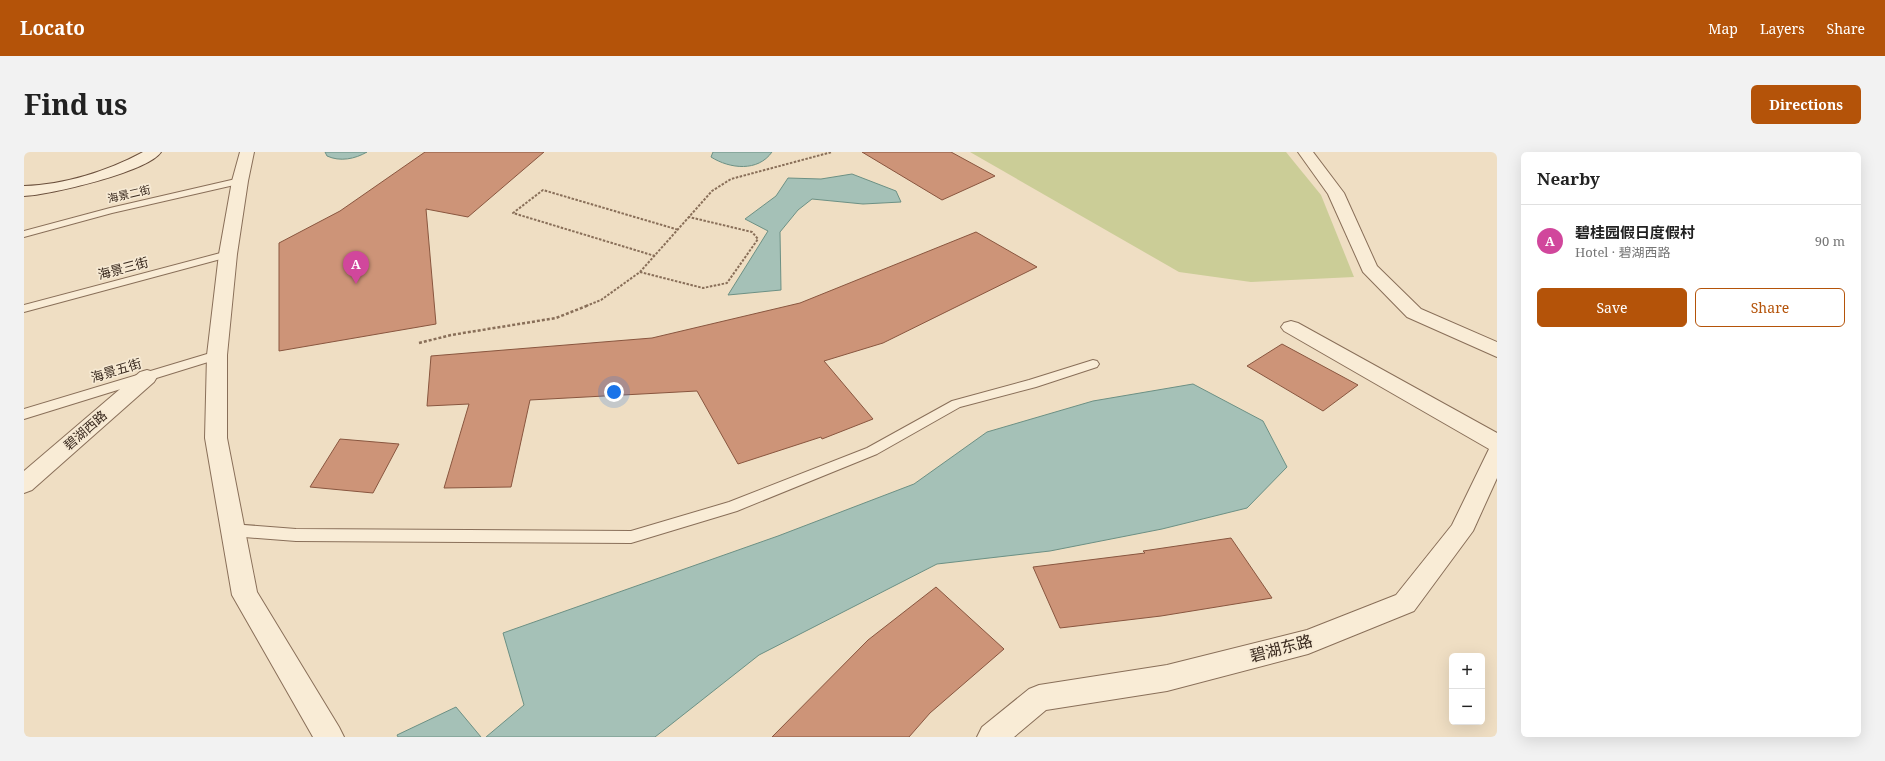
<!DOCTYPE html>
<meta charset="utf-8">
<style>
:root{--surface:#fff;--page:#f2f2f2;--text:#222;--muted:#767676;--line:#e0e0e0;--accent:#b45309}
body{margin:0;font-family:"Noto Serif","Noto Sans SC",serif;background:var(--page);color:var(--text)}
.controls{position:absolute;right:12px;bottom:12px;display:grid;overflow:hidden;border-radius:6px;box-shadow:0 4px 16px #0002}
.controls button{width:36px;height:36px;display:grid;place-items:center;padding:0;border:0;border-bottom:1px solid var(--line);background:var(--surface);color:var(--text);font:20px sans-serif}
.you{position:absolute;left:590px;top:240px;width:14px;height:14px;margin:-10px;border:3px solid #fff;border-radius:50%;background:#1a73e8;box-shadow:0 0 0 6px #1a73e833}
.badge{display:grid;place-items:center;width:26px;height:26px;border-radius:50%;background:var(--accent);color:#fff;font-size:13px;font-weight:700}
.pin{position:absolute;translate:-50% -33px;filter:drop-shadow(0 1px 2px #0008)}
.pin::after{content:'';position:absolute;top:21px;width:14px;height:12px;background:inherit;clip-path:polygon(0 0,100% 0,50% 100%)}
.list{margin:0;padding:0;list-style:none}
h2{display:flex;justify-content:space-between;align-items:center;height:52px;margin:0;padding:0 16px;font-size:17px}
h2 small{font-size:13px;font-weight:400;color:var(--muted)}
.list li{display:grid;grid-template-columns:26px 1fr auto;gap:12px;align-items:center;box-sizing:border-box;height:72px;padding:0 16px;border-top:1px solid var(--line)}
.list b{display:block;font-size:15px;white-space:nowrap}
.list p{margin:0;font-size:13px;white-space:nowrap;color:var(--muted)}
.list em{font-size:13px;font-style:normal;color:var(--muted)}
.actions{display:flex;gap:8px;padding:12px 16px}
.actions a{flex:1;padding:9px 0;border:1px solid var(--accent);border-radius:6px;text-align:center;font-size:14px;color:var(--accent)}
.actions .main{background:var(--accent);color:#fff}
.map{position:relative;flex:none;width:1473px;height:585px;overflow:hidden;border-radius:6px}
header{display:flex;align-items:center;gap:24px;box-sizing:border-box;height:56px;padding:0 20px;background:var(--accent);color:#fff}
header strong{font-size:19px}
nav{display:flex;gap:22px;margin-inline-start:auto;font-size:14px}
.intro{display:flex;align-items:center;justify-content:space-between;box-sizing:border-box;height:96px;padding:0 24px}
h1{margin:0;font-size:28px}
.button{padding:10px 18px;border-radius:6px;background:var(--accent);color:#fff;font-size:14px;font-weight:700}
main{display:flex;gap:24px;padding:0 24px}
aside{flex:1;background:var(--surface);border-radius:6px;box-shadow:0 4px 16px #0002}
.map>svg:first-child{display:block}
.green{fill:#cbcd97}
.water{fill:#a5c1b7;stroke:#6c9084}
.building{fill:#cd9478;stroke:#89563f}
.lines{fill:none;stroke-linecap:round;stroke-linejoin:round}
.lane-casing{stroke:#896f59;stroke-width:2}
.street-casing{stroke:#896f59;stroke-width:2}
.secondary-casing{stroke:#6b503d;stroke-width:2}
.path-far1{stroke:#896f59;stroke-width:2;stroke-dasharray:2.5 1.5;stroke-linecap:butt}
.path{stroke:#896f59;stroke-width:2.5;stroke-dasharray:3 2;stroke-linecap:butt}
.lane{fill:#f9ecd6;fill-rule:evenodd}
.street{fill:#f9ecd6;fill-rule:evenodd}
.secondary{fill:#f9ecd6;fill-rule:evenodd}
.labels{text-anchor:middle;stroke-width:3.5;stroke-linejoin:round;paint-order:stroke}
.far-street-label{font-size:11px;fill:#39291e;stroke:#f6e9d3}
.street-label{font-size:13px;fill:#39291e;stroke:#f6e9d3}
.near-street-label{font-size:16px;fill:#39291e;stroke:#f6e9d3}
</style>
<header>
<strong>Locato</strong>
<nav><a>Map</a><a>Layers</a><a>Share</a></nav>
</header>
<div class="intro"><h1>Find us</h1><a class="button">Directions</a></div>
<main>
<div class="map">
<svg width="1473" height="585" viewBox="0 0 1473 585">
<rect width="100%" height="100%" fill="#efdec3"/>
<path class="green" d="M946 0H1262L1297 43 1330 125 1227 130 1155 120Z"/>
<g class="water">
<path d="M301 0H343C331 7 316 10 303 4Z"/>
<path d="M689 0H748C734 20 706 17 687 5Z"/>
<path d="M828 22 872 39 877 50 839 52 788 47 774 58 756 80 757 138 704 143 744 79 721 67 752 44 764 26 797 27Z"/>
<path d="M1169 232 1239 269 1263 315 1223 356 1138 377 1026 399 913 412 735 503 631 585H462L500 553 479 481 754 384 890 332 963 280 1069 249Z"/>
<path d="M432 555 457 585H374L373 583Z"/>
</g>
<g class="building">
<path d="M401 0H520L444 65 402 57 412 172 255 199V91L316 59Z"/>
<path d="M838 0H927L971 24 918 48Z"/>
<path d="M952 80 1013 115 859 191 800 209 849 267 798 287 797 285 714 312 673 239 506 248 487 335 420 336 445 252 403 254 407 204 628 186 776 151Z"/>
<path d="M1258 192 1334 233 1299 259 1223 214Z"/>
<path d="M316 287 375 292 349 341 286 335Z"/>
<path d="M1207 386 1248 446 1137 464 1036 476 1009 415 1121 401 1119 399Z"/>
<path d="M912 435 980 497 906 561 885 585H748L844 488Z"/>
</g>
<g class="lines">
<defs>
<g id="lane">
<path d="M216 26 221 29 219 31 88 61 0 85V79L86 56Z"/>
<path d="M204 99 208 100 209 102 208 104 0 160V153Z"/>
<path d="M193 199 197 200 199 203 197 206 0 267V257Z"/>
<path d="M1069 208 1073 209 1075 212 1073 215 1012 235 936 255 853 302 713 359 607 391 272 389 208 384 203 382 201 378 203 374 208 372 272 377 607 379 705 350 843 296 928 249 1005 228Z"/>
</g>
<g id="street">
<path d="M216 0H230L224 29 213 102 203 203V286L233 440 315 575 320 585H289L208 443 181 286 183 203 195 102 208 29Z"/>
<path d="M1274 0H1289L1320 41 1353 114 1397 157 1473 190V205L1383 165 1339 120 1304 42Z"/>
<path d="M1267 169 1274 171 1473 281V326L1449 379 1390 459 1284 502 1143 539 1022 558 990 585H953L958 575 1005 537 1015 533 1143 513 1283 478 1372 443 1428 373 1465 297 1260 179 1257 175 1260 171Z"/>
<path d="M123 218 130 220 133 225 130 230 8 338 0 341V319L116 220Z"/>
</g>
<path id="secondary" d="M119 0H137C124 20 25 43 0 44V34C40 33 84 19 119 0Z"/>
</defs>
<use href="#lane" class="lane-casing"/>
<use href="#street" class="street-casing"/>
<use href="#secondary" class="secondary-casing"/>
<g class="path-far1">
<path d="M631 104 489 61 519 38 655 78"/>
<path d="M616 120 679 136 703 131 734 87 728 80 665 65"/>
<path d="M562 154 577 148 616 120 688 39 707 27 808 0"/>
</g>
<path class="path" d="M395 191 427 183 532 166 565 153"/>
<use href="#lane" class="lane"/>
<use href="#street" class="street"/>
<use href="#secondary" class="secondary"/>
</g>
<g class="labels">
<g class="far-street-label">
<text transform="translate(105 42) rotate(-13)" y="4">海景二街</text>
</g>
<g class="street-label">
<text transform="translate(99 116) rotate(-15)" y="5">海景三街</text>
<text transform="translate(92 218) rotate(-17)" y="5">海景五街</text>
<text transform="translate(61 278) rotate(-41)" y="5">碧湖西路</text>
</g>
<g class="near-street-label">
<text transform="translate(1257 496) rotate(-15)" y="6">碧湖东路</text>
</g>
</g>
</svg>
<div class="controls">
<button>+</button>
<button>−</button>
</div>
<div class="you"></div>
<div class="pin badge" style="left:332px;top:132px;background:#d1479c">A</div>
</div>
<aside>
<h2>Nearby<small></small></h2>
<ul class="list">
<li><span class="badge" style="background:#d1479c">A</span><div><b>碧桂园假日度假村</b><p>Hotel · 碧湖西路</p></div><em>90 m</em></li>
</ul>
<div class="actions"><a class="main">Save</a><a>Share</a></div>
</aside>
</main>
